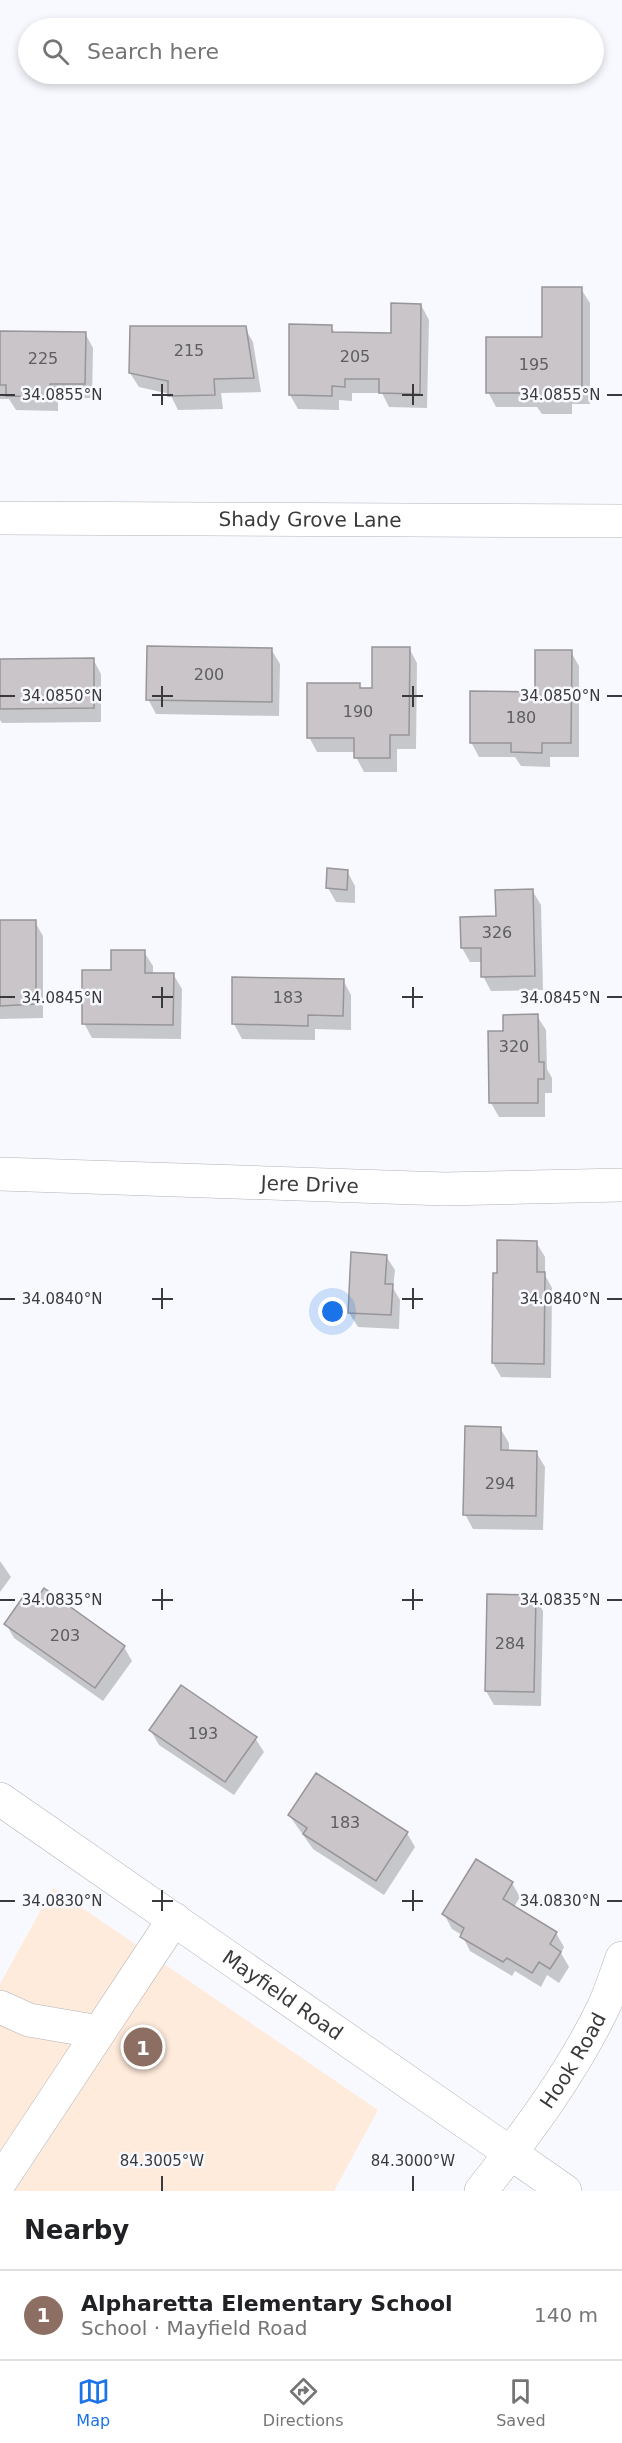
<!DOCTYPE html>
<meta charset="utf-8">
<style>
:root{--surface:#fff;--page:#f2f2f2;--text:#202124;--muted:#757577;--line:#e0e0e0;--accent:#1a73e8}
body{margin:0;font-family:"DejaVu Sans",sans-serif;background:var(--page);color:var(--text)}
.you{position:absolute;left:333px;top:1312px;width:21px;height:21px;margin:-15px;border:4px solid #fff;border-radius:50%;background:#1a73e8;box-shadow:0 0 0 9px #1a73e833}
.badge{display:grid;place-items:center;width:39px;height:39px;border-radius:50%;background:var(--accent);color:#fff;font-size:20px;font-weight:700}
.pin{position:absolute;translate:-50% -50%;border:3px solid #fff;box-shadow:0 2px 6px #0006}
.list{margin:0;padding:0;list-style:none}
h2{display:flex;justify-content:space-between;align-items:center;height:78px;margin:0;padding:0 24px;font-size:26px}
h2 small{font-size:20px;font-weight:400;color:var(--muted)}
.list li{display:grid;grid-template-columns:39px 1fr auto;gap:18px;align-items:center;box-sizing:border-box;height:90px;padding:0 24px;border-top:2px solid var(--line)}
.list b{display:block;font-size:22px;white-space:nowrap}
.list p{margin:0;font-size:20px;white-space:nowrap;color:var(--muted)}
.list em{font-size:20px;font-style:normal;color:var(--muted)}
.icon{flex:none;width:33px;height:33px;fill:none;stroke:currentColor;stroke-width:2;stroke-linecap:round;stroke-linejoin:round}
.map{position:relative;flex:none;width:622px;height:2191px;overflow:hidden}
.search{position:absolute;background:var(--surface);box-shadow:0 3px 9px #0003;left:18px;right:18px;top:18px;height:66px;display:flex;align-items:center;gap:15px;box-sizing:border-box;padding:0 21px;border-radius:33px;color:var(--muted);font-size:22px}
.sheet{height:168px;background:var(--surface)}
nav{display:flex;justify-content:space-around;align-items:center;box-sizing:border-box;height:84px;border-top:2px solid var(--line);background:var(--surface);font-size:16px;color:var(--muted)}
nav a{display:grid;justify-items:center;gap:3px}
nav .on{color:var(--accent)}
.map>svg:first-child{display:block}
.education{fill:#ffebdc}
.shadow{fill:#0003}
.building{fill:#c9c5c9;stroke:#989598;stroke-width:1.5}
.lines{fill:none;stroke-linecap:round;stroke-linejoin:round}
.minor-casing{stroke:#b1b3b8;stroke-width:34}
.minor{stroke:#fff;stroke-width:33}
.ticks{fill:none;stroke:#3a3a3c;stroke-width:2}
.labels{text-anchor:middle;stroke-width:5;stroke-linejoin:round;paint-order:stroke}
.number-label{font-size:16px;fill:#5e5d5f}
.street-label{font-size:20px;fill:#3a3a3c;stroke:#f7f9fe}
.ticks-label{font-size:15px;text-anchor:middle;fill:#3a3a3c;stroke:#f7f9fe;stroke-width:5;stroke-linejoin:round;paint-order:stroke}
</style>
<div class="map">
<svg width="622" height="2191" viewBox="0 0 622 2191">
<rect width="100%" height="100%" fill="#f7f9fe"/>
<path class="education" d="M53 1888 378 2110 334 2191H0V1984Z"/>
<g class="shadow">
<path d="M581 289 590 303V404H572V414H542L537 407H496L488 392 543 339Z"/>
<path d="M421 305 429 320 427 408 389 407 382 393H352V401L339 400V410L298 409 290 395 331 327 336 334H392Z"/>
<path d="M245 328 253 342 261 392 221 393 223 409 178 410 170 394 139 387 130 373Z"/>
<path d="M0 332 85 333 93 348 92 398H58V411L16 410 9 399H0Z"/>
<path d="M409 648 417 663 416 749H397V772H364L356 757V752H317L309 737 359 684 362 690H373Z"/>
<path d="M271 649 280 664 279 716 156 714 148 699Z"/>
<path d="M571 652 579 666V757H550V767L521 766 515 757H479L471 742 536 693Z"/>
<path d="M93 659 101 674V722L2 723 0 720V660Z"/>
<path d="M347 871 355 886V903L336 902 328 888Z"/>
<path d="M532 890 541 905 543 990 491 991 483 976 482 962H470L462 948Z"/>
<path d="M0 922H35L43 936V1018L0 1019Z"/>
<path d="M144 952 153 966V974H173L182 989 181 1039 92 1038 84 1023 113 972Z"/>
<path d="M234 978 343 980 351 995V1030L315 1029V1040L242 1039 234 1024Z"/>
<path d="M537 1016 546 1030 547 1069 552 1078V1093H545V1117H499L491 1103 504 1033Z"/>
<path d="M536 1242 545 1257V1275L552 1288 551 1378 501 1377 493 1363 498 1274Z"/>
<path d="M386 1256 395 1270 393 1288 400 1300 399 1329 358 1327 349 1313Z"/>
<path d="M500 1428 509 1443V1452H536L545 1467 543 1530 473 1529 465 1514Z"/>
<path d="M0 1561 11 1577 0 1592Z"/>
<path d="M535 1596 543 1611 541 1706 494 1705 486 1691Z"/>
<path d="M35 1603 124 1647 132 1661 103 1701 14 1638 6 1624Z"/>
<path d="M151 1731 255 1738 264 1752 234 1795 159 1745Z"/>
<path d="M289 1815 407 1833 415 1847 384 1895 313 1849Z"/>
<path d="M512 1883 520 1897 514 1907 556 1933 564 1947 561 1953 569 1967 559 1983 547 1975 541 1987 515 1971 512 1976 470 1951 462 1935 452 1929 444 1914Z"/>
</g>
<g class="building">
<path d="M542 287H582V390H564V400H532V393H486V337H542Z"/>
<path d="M391 303 421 304 420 394 379 393V379H345V387L332 386V396L289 395V324L332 325V332L391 333Z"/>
<path d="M130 326H246L254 378 214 379 215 395 168 396V381L129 373Z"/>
<path d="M0 331 86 332 85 384H50V397L6 396V385H0Z"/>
<path d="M147 646 272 648V702L146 700Z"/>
<path d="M372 647H410L409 735H390V758H354V738H307V683H360V688H372Z"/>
<path d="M535 650H572L571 743H542V753L511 752V743H470V691L535 692Z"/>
<path d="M94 658V708L0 709V659Z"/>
<path d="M327 868 348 870 347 890 326 888Z"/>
<path d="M533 889 535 976 481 977V948H461L460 917 496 916 495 890Z"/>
<path d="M0 920H36V1004L0 1006Z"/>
<path d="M111 950H145V973H174L173 1025 82 1024V970H111Z"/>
<path d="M232 977 344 979 343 1016 308 1015V1026L232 1024Z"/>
<path d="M538 1014 539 1062H544V1079H538V1103H489L488 1031H503V1015Z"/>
<path d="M497 1240 537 1241V1272H545L544 1364 492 1363 493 1273H497Z"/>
<path d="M351 1252 387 1255 385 1284H393L391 1315 348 1313Z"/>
<path d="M465 1426 501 1427V1450L537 1451 536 1516 463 1515Z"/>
<path d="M44 1588 125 1646 95 1688 4 1624 25 1594 35 1601Z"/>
<path d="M487 1594 536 1595 534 1692 485 1691Z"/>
<path d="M181 1685 257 1737 225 1782 149 1730Z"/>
<path d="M316 1773 408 1832 376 1881 303 1834 307 1828 288 1815Z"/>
<path d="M476 1859 513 1882 503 1899 557 1932 550 1944 561 1952 550 1969 539 1962 532 1973 507 1958 503 1962 460 1937 464 1928 442 1914Z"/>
</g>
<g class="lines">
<defs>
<g id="minor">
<path id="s1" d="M0 518 622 521"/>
<path id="s2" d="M0 1174 445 1189 622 1185"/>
<path id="s3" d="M0 1799 565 2191"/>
<path d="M0 2007 29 2020 99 2032"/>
<path d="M0 2182 174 1919"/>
<path id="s4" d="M481 2191C527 2133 572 2073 604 2006 611 1991 616 1974 622 1958"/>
</g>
</defs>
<use href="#minor" class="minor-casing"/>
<use href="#minor" class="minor"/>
</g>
<path class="ticks" d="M162 384V405M413 384V405M0 395H15M152 395H173M402 395H423M607 395H622M162 686V707M413 686V707M0 696H15M152 696H173M402 696H423M607 696H622M162 987V1008M413 987V1008M0 997H15M152 997H173M402 997H423M607 997H622M162 1288V1309M413 1288V1309M0 1299H15M152 1299H173M402 1299H423M607 1299H622M162 1589V1610M413 1589V1610M0 1600H15M152 1600H173M402 1600H423M607 1600H622M162 1890V1911M413 1890V1911M0 1901H15M152 1901H173M402 1901H423M607 1901H622M162 2176V2191M413 2176V2191"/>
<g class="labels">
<g class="number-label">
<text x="189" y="356">215</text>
<text x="355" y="362">205</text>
<text x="43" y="364">225</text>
<text x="534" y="370">195</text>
<text x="209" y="680">200</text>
<text x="358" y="717">190</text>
<text x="521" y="723">180</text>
<text x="497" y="938">326</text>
<text x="288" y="1003">183</text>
<text x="514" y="1052">320</text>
<text x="500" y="1489">294</text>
<text x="65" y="1641">203</text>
<text x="510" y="1649">284</text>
<text x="203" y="1739">193</text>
<text x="345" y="1828">183</text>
</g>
<g class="street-label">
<text dy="7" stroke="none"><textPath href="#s1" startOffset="310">Shady Grove Lane</textPath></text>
<text dy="7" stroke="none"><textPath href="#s2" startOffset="310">Jere Drive</textPath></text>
<text dy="7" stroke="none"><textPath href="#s3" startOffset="344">Mayfield Road</textPath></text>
<text dy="7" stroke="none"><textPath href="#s4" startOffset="160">Hook Road</textPath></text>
</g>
</g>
<g class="ticks-label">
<text x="62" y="400">34.0855°N</text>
<text x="560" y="400">34.0855°N</text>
<text x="62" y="701">34.0850°N</text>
<text x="560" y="701">34.0850°N</text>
<text x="62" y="1003">34.0845°N</text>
<text x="560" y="1003">34.0845°N</text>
<text x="62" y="1304">34.0840°N</text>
<text x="560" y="1304">34.0840°N</text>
<text x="62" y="1605">34.0835°N</text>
<text x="560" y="1605">34.0835°N</text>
<text x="62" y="1906">34.0830°N</text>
<text x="560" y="1906">34.0830°N</text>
<text x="162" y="2166">84.3005°W</text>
<text x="413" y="2166">84.3000°W</text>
</g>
</svg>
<div class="you"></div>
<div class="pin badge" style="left:143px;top:2047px;background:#8d6e63">1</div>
<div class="search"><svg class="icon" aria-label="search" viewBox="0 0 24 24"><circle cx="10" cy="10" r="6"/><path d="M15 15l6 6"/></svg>Search here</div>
</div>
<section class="sheet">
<h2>Nearby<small></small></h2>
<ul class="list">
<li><span class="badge" style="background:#8d6e63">1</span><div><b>Alpharetta Elementary School</b><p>School · Mayfield Road</p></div><em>140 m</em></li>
</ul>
</section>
<nav>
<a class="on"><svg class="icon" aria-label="map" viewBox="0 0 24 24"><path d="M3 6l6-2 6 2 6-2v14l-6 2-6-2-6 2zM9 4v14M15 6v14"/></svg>Map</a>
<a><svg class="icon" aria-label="directions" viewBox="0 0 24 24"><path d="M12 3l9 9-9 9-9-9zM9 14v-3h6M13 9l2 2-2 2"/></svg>Directions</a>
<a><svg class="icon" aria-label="saved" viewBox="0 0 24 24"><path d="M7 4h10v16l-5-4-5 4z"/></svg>Saved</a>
</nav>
